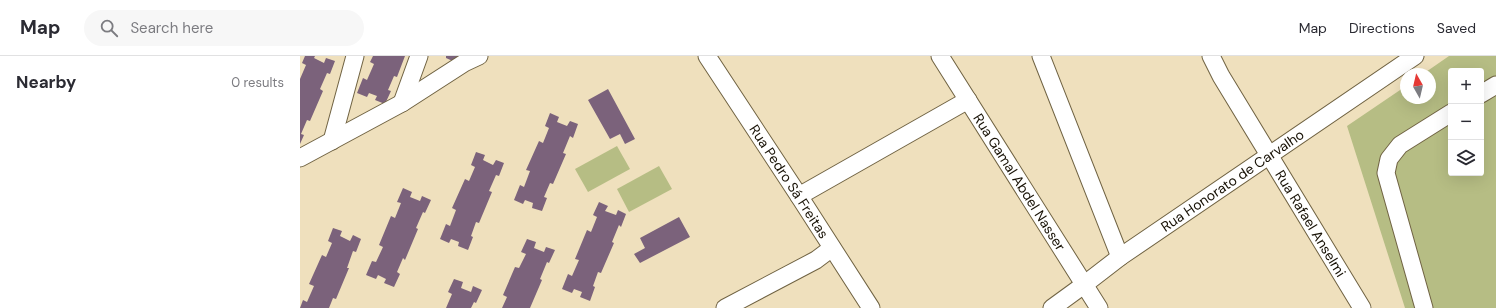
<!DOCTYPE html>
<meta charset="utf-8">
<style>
:root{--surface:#fff;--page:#f7f7f7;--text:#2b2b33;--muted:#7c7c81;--line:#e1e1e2}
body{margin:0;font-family:"DM Sans",sans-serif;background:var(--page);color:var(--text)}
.controls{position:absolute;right:12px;top:12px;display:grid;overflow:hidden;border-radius:4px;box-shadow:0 4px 16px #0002}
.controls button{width:36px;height:36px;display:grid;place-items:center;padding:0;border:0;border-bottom:1px solid var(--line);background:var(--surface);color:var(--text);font:20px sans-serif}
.compass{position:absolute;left:1100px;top:12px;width:36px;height:36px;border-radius:50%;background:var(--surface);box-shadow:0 4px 16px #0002;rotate:352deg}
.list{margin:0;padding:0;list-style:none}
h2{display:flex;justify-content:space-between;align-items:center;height:52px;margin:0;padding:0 16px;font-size:17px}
h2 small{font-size:13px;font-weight:400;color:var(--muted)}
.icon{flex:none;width:22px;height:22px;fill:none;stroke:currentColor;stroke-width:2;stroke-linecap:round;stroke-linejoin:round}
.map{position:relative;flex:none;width:1196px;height:252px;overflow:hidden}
header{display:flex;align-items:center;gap:24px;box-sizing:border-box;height:56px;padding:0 20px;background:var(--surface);border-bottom:1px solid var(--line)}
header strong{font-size:19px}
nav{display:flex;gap:22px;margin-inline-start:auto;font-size:14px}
.search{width:280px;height:36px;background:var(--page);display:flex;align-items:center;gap:10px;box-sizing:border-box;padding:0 14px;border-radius:22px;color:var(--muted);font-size:15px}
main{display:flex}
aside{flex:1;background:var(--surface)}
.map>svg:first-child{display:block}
.green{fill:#b6bd84;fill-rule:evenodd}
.building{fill:#7b627b}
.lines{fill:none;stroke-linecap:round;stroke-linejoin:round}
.minor-casing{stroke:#706343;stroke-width:19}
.minor{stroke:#fff;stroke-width:17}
.labels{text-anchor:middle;stroke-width:4;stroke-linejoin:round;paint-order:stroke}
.street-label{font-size:14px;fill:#171105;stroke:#fff}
</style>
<header>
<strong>Map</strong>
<div class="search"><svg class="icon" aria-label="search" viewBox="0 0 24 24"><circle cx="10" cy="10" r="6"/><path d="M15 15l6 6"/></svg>Search here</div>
<nav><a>Map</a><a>Directions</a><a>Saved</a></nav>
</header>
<main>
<aside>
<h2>Nearby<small>0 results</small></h2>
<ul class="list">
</ul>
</aside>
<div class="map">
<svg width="1196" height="252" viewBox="0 0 1196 252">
<rect width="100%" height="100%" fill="#efe0bd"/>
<g class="green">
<path d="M1149 0H1196V252H1105L1047 70 1106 30V42H1130V18H1123ZM1151 15H1181V117H1151Z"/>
<path d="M317 90 330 113 288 136 275 113Z"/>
<path d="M359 110 372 133 329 156 317 133Z"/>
</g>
<g class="building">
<path d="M5 0H15L14 2 24 7 26 2 35 5 30 18 27 17 20 33 23 35 10 65 7 64 1 78 4 79 0 88V23L6 9 2 7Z"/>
<path d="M73 0H105L97 21 94 20 88 34 91 35 85 48 75 44 77 40 69 37 67 41 57 37 63 22 67 24 74 8 70 6Z"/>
<path d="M146 0H158L155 6 146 2Z"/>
<path d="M308 33 335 83 325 88 320 78 310 83 288 44Z"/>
<path d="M250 57 259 61 257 66 267 70 270 65 278 68 273 82 270 80 263 97 266 98 253 128 250 127 244 141 247 142 242 155 232 152 233 147 225 144 223 148 214 144 220 129 224 131 230 115 226 114 239 85 243 87 249 72 245 70Z"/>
<path d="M176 96 185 99 183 104 193 109 196 104 204 107 199 120 196 119 189 135 192 136 179 167 176 166 171 180 173 181 168 194 158 190 159 186 151 183 149 187 140 183 146 168 150 170 156 154 152 152 165 123 169 125 175 111 171 109Z"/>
<path d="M103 132 112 136 110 141 120 145 122 140 131 144 125 157 123 156 116 172 118 173 105 204 103 202 97 216 100 218 94 231 84 227 86 223 78 219 76 223 66 219 72 205 76 206 83 191 79 189 91 160 95 162 101 147 97 146Z"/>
<path d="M299 146 308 150 305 155 316 159 318 154 326 158 321 171 319 169 312 186 314 187 301 217 298 216 293 230 295 231 290 245 280 241 282 236 274 233 272 237 262 233 268 218 272 220 279 204 275 203 287 174 291 176 297 161 293 159Z"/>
<path d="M379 161 390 181 340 207 334 198 345 192 340 182Z"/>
<path d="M33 172 42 175 40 180 50 185 53 179 61 183 56 196 53 195 47 212H49L36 243 33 242 29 252H0L3 244 7 246 14 230 9 228 22 199 26 201 32 187 28 185Z"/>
<path d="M227 183 236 186 234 192 244 196 246 191 255 194 249 207 247 206 240 223 242 224 230 252H202L207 241 203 239 215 211 219 212 226 198 221 196Z"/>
<path d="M154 223 163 226 161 232 171 236 173 230 182 234 176 247 174 246 171 252H146L152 238 148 236Z"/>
</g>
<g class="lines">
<defs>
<g id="minor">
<path id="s1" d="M407 0 499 140 571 252"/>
<path id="s2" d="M640 0 799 252"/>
<path d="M741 0 820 201"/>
<path id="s3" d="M911 0 921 20 1062 252"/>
<path d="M1181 38 1196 29"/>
<path d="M102 47 119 0"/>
<path d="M32 85 55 0"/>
<path d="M0 102 102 47 164 7 179 0"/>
<path d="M499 140 668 44"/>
<path d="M425 252 516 204 532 192"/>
<path id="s4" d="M752 252 785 228 820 201 1115 0"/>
<path d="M1124 252 1086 117 1089 103 1100 89 1151 57"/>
</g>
</defs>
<use href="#minor" class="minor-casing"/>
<use href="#minor" class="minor"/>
</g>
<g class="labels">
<g class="street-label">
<text dy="5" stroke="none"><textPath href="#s4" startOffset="221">Rua Honorato de Carvalho</textPath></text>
<text dy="5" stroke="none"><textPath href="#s1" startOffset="150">Rua Pedro Sá Freitas</textPath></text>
<text dy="5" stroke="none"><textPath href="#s2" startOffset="149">Rua Gamal Abdel Nasser</textPath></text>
<text dy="5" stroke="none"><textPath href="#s3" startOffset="195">Rua Rafael Anselmi</textPath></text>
</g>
</g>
</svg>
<div class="controls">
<button>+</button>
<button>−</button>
<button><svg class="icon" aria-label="layers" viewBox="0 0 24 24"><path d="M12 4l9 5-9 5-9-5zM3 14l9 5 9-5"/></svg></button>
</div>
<svg class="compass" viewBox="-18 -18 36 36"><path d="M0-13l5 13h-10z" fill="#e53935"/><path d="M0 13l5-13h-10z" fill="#7c7c81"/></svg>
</div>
</main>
